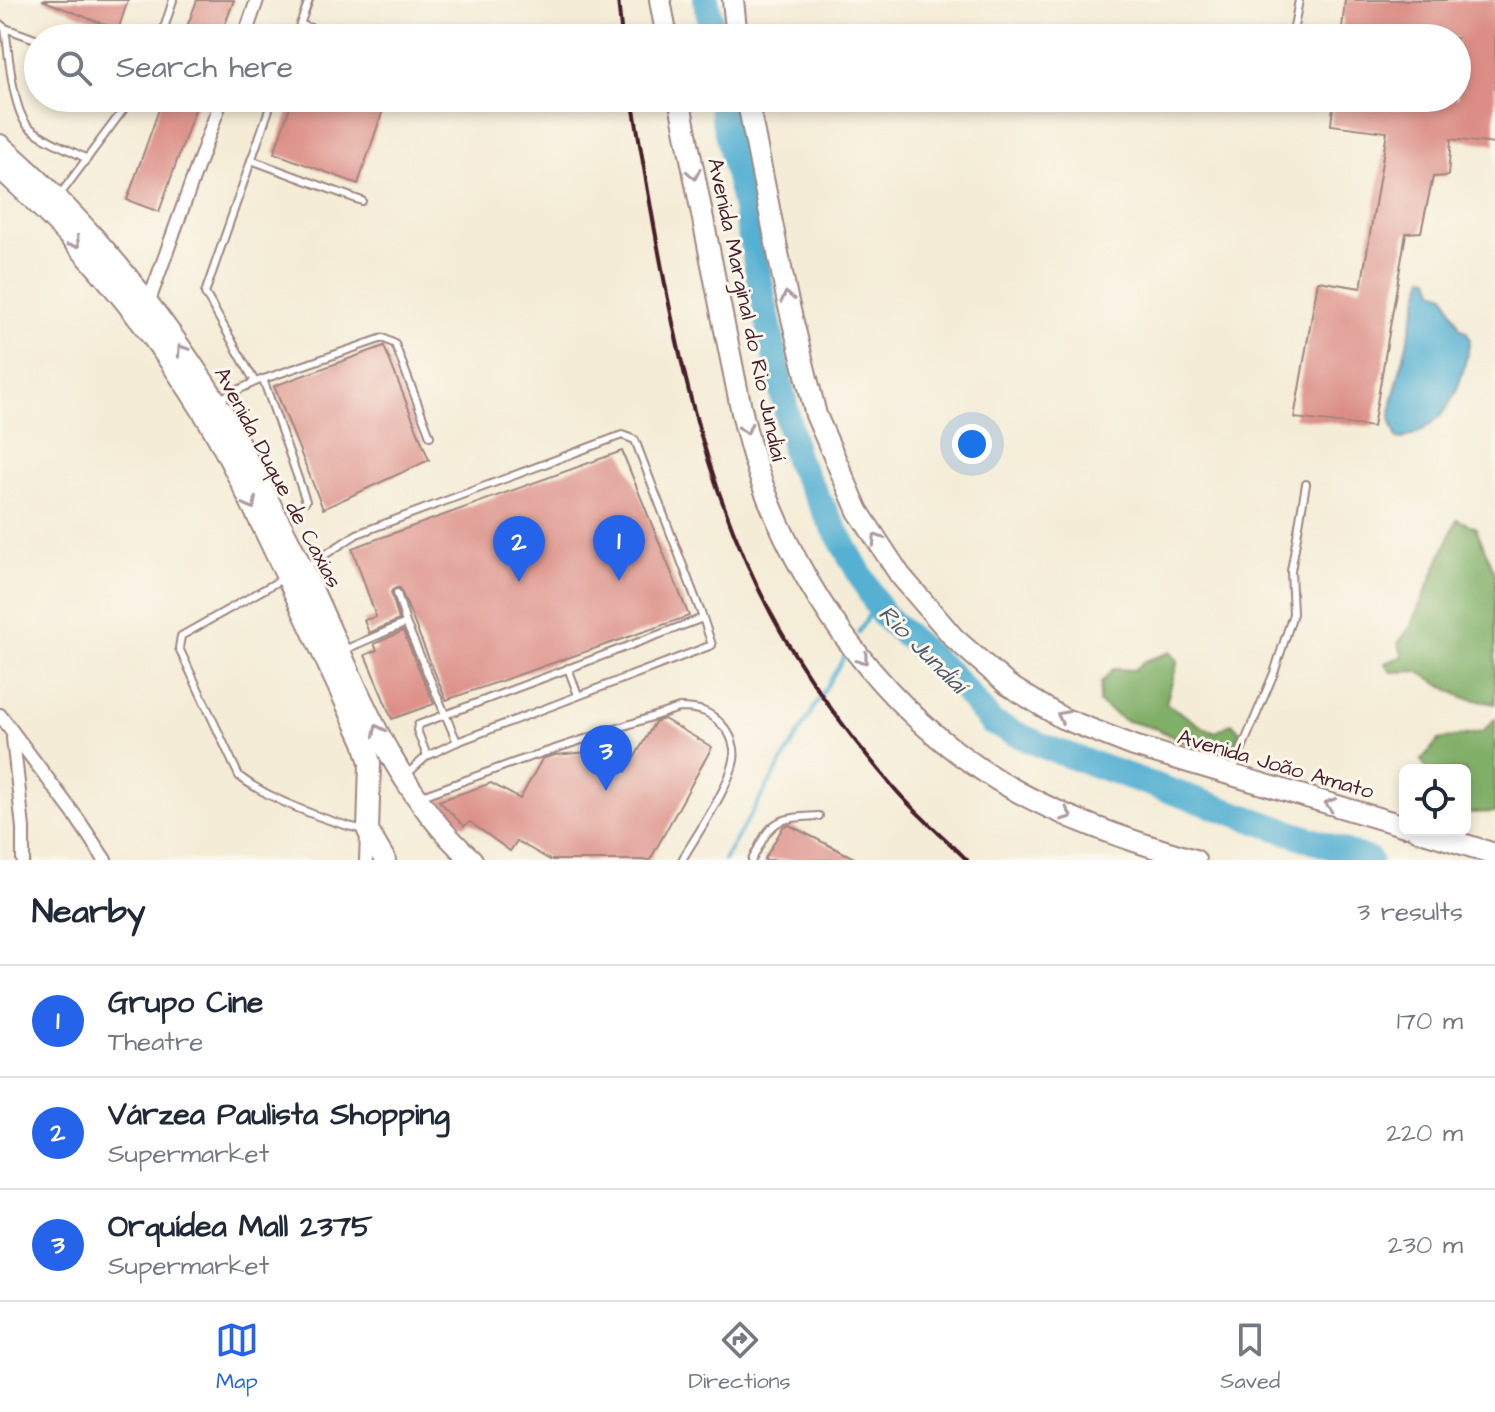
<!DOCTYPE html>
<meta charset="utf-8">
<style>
:root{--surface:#fff;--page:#f2f2f3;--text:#1f2937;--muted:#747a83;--line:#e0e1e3;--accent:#2563eb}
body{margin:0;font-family:"Architects Daughter",sans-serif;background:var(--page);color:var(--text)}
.controls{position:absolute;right:24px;bottom:24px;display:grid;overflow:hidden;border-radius:12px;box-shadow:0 4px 12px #0003}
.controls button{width:72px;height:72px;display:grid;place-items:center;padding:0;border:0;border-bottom:2px solid var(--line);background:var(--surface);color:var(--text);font:40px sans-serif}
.you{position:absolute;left:972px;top:444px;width:28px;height:28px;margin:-20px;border:6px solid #fff;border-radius:50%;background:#1a73e8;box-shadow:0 0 0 12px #1a73e833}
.badge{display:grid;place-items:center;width:52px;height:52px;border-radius:50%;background:var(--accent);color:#fff;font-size:26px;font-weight:700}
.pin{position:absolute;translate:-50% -66px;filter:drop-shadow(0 2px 4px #0008)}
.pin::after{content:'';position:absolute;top:42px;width:28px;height:24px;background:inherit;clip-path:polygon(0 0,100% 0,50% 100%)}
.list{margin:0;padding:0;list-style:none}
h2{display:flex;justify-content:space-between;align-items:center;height:104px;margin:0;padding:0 32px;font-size:34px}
h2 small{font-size:26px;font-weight:400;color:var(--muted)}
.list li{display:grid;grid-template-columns:52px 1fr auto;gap:24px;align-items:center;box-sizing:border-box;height:112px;padding:0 32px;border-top:2px solid var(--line)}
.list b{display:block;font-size:30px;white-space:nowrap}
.list p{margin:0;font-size:26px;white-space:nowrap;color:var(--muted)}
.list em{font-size:26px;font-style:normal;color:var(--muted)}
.icon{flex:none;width:44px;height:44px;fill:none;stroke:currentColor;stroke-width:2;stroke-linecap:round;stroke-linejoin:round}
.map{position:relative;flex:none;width:1495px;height:860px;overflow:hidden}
.search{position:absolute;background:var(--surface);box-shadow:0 4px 12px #0003;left:24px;right:24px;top:24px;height:88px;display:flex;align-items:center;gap:20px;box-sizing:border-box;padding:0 28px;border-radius:44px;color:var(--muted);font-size:30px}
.sheet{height:440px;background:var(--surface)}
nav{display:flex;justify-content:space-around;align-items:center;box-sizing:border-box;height:112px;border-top:2px solid var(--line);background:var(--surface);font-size:22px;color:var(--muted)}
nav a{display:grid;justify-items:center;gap:4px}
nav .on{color:var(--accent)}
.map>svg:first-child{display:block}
.forest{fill:#80af67;stroke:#656749;stroke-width:2}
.water{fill:#54b0d2;stroke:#4f687e;stroke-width:2}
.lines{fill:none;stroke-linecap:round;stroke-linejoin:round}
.stream{stroke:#54b0d2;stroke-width:4}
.river{stroke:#54b0d2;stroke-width:26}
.building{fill:#dc8e86}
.service-casing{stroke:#9f8680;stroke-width:10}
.minor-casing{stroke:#9f8680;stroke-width:16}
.primary-casing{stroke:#9f8680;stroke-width:24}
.service{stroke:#fff;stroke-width:6}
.minor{stroke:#fff;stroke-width:12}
.primary{stroke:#fff;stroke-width:20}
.rail{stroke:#4a1f2b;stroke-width:4}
.oneway{stroke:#ae9aa0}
.labels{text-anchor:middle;stroke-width:6;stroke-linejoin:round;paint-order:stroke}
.street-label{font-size:22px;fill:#4a1f2b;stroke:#fbf7ec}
.water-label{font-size:24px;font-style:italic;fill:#4e596e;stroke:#fbf7ec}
</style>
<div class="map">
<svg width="1495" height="860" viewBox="0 0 1495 860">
<rect width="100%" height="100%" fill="#fbf7ec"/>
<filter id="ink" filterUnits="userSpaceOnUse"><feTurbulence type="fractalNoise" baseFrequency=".0125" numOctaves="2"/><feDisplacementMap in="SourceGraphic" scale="16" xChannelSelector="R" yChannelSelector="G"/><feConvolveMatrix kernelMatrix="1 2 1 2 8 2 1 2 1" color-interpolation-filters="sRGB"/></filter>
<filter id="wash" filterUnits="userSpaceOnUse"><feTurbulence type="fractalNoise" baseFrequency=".006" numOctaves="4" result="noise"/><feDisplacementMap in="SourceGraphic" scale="32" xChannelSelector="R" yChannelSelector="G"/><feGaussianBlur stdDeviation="1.8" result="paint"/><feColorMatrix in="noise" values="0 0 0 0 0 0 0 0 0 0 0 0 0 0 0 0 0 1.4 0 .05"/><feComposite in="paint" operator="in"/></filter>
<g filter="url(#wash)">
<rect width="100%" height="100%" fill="#f4ecd6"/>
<g class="forest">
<path d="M1457 519 1476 528 1495 574V704L1462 697 1417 671 1391 672 1385 663 1403 656 1398 643 1411 626Z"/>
<path d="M1171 652 1178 661 1166 703 1203 727 1216 732 1232 723 1240 732 1235 750 1189 745 1157 729 1124 720 1099 703 1101 683 1113 669 1134 670 1145 661Z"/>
<path d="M1495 719V812L1470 813 1465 810V770H1427L1421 760 1439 740 1482 732Z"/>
</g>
<path class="water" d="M1424 276 1430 278 1434 290 1445 294 1460 328 1466 331 1470 339C1462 385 1451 423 1402 439L1397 438 1391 421 1392 403Z"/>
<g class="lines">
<g class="stream">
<path d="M858 633 876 603"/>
<path d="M724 860 844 657"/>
</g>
<g class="river">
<path d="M706 0 714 38"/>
<path d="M721 98 723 116 742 194 796 459 882 614 952 676 992 723 1050 749 1369 860"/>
</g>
</g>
<g id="blocks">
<g class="building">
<path d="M42 0H128L118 30Z"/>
<path d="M197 0H234L220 38H183Z"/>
<path d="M1345 0H1495V144L1451 139 1448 176 1433 177 1421 232 1406 233 1373 427 1294 418 1318 281 1361 288 1387 132 1331 125 1334 98H1457V38H1341Z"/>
<path d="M163 98H199L159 212 127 200Z"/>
<path d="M293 98H387L358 184 274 153Z"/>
<path d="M384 346 429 460 323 509 274 386Z"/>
<path d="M622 451 689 616 446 700 400 588H395L391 592 399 620 369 633 364 620 376 617 352 548Z"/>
<path d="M403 631 434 704 392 719 365 655 377 650 374 644Z"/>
<path d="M664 719 712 747 650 860H550L517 841 510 851 470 822 464 826 439 801 491 783 520 799 542 759 555 755 588 752 626 772 655 722Z"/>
<path d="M789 825 858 860H764L783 827Z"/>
</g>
</g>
</g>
<g filter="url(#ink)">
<use href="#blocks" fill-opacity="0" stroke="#9f8680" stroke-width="2"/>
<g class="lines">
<defs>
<g id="service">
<path d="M0 24 5 28C9 54 12 106 27 125 39 138 71 150 87 159"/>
<path d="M300 24 337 38"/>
<path d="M5 28 38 40"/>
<path d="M161 38 173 0"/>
<path d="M295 38 309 0"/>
<path d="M1292 38 1299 0"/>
<path d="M251 160 362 201"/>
<path d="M59 196 132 98"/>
<path d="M263 379 306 501"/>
<path d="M255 382 383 338 395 344 430 436"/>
<path d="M219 399 255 382 205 293 273 98"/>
<path d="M306 567 357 534 622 435 635 440 703 618 712 645 457 742 427 756 417 730 418 725 703 618"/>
<path d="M284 578 181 636 179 648 239 776C268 799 328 822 364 830"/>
<path d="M397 593 406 623 457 742"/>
<path d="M344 650 406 623"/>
<path d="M568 668 578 695"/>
<path d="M1232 772 1274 673 1293 614 1291 571 1306 484"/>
<path d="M406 775 427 756"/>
<path d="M422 796 518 761 679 708C699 708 710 711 723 726 731 734 736 748 734 760 729 788 697 834 682 860"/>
<path d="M752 860C772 820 774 818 819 816"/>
</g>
<g id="minor">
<path d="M244 38 257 0"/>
<path d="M145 304 149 301 222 98"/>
<path d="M0 715 77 818 105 860"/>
<path d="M13 738 23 828V860"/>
<path d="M366 860 367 834"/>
</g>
<g id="primary">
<path d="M660 0 667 38"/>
<path d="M733 0 737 38"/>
<path d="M679 98C694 175 710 252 725 330 736 381 744 434 762 483 807 603 888 713 999 781 1059 817 1127 840 1195 860"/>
<path d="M747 98 787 298 816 415 858 511 900 575 954 638 1008 685 1062 718 1134 746 1405 826"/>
<path d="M0 145C84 217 155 305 214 398 228 420 239 444 251 467 268 501 287 535 303 570 352 671 386 783 472 860"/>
<path d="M0 168C79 240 149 324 205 415 226 449 243 487 261 523 296 595 330 669 364 742L370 763 368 831 385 860"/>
<path d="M1417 830 1495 854"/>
</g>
</defs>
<use href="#service" class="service-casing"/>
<use href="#minor" class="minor-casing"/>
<use href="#primary" class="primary-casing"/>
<use href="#service" class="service"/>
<use href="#minor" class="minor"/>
<use href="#primary" class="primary"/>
<g class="rail">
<path d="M618 0 622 38"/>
<path d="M632 98C664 282 692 485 790 647 820 696 856 744 894 788 916 814 943 836 967 860"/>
</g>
</g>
<defs><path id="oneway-chevron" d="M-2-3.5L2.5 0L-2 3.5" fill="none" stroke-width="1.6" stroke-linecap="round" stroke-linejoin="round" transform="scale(2)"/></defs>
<g class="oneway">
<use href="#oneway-chevron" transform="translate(694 174) rotate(79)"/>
<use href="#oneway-chevron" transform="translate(75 243) rotate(48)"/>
<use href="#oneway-chevron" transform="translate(787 297) rotate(-102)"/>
<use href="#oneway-chevron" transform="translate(182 350) rotate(-124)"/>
<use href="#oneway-chevron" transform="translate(746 429) rotate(75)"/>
<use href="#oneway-chevron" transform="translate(251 504) rotate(63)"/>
<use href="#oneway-chevron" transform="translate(877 539) rotate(-123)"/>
<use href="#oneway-chevron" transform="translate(863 659) rotate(49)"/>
<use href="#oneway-chevron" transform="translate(1062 716) rotate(-153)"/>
<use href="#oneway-chevron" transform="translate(378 730) rotate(-116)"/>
<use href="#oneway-chevron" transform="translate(1330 804) rotate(-163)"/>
<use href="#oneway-chevron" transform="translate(1067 815) rotate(22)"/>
</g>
</g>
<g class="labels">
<g class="street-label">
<text transform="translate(748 309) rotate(78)" y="8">Avenida Marginal do Rio Jundiaí</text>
<text transform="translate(279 477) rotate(62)" y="8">Avenida Duque de Caxias</text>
<text transform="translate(1276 763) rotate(16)" y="8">Avenida João Amato</text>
</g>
<g class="water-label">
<text transform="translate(923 649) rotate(45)" y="8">Rio Jundiaí</text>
</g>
</g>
</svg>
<div class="controls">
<button><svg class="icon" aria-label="locate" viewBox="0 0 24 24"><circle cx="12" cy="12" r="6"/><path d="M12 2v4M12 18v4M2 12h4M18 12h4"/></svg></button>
</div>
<div class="you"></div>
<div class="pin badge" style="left:619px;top:581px">1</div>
<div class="pin badge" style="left:519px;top:582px">2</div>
<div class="pin badge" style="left:606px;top:791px">3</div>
<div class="search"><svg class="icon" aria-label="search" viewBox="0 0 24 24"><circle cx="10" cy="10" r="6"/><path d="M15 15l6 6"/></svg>Search here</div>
</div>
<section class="sheet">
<h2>Nearby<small>3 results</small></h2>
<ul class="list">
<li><span class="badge">1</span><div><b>Grupo Cine</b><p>Theatre</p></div><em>170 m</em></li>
<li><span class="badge">2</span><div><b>Várzea Paulista Shopping</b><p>Supermarket</p></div><em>220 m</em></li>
<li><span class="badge">3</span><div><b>Orquídea Mall 2375</b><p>Supermarket</p></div><em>230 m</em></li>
</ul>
</section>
<nav>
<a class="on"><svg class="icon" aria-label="map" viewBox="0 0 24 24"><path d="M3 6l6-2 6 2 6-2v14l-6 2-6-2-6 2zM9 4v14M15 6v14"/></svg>Map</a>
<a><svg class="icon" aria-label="directions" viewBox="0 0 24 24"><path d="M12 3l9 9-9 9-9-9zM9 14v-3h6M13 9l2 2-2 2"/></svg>Directions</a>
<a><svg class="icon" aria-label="saved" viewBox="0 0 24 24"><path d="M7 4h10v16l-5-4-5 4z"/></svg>Saved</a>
</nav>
